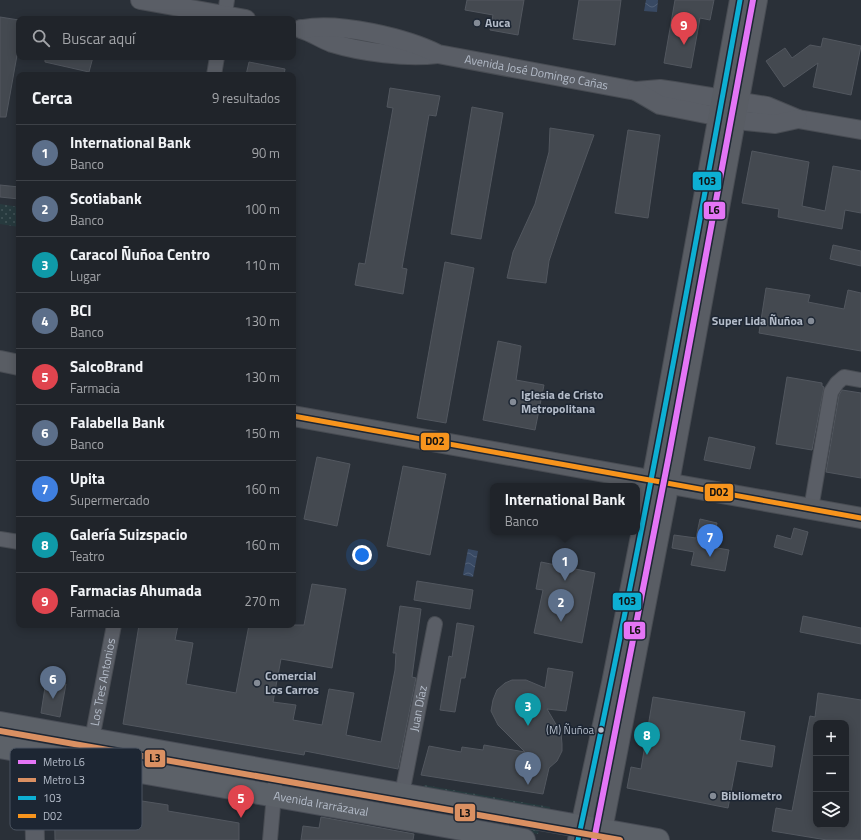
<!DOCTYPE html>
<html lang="es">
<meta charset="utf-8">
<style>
:root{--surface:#20242a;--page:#282c32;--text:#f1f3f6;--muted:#a2a4a8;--line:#3d4147;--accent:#848b96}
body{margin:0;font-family:"Titillium Web",sans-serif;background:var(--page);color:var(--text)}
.controls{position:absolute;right:12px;bottom:12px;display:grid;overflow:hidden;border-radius:8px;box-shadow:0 2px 10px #0003}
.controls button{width:36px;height:36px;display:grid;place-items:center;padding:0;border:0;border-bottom:1px solid var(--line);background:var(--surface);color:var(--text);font:20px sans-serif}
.you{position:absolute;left:362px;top:555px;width:14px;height:14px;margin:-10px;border:3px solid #fff;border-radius:50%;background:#1a73e8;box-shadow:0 0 0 6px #1a73e833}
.badge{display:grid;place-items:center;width:26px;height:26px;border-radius:50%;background:var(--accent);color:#fff;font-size:13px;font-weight:700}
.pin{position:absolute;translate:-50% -33px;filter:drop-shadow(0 1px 2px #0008)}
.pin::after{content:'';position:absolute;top:21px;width:14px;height:12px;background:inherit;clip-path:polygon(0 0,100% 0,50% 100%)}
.popup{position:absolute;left:490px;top:483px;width:150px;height:52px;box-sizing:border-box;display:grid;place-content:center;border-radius:8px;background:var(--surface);filter:drop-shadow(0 1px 3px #0005);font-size:13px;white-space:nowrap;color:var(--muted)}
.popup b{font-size:15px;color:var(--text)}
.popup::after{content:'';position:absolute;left:50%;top:100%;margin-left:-8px;border:8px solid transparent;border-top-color:var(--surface)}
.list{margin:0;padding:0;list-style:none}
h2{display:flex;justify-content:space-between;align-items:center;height:52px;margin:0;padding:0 16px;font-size:17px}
h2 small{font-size:13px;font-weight:400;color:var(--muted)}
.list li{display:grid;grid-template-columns:26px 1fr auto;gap:12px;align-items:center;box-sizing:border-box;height:56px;padding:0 16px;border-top:1px solid var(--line)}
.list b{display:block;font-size:15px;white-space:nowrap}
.list p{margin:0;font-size:13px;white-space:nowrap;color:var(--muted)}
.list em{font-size:13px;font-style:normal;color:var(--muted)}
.icon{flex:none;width:22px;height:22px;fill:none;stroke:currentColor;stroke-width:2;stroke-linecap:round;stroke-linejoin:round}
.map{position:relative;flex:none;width:861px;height:840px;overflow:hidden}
.search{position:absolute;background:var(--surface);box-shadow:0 2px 10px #0003;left:16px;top:16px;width:280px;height:44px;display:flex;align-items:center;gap:10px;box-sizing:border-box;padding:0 14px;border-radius:8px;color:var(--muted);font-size:15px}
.panel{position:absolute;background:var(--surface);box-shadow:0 2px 10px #0003;left:16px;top:72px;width:280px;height:556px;border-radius:8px}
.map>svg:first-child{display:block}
.grass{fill:url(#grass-dots)}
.water{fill:url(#water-waves)}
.building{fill:#444950;stroke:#52575f;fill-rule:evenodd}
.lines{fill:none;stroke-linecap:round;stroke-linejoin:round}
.minor-casing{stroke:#484c53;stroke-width:16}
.tertiary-casing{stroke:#484c53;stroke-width:20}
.secondary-casing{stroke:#484c53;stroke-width:22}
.primary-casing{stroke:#484c55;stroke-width:24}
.minor{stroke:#5a5e66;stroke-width:14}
.tertiary{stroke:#5a5e66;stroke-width:18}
.secondary{stroke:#595d64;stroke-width:20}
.primary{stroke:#5c6168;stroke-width:22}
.bus-1-casing{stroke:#1d2633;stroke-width:8}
.bus-2-casing{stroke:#1d2633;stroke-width:8}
.bus-1{stroke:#0dafd3;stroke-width:5}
.bus-2{stroke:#f7941d;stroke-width:5}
.metro-1-casing{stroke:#1d2633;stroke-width:9}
.metro-2-casing{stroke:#1d2633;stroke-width:9}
.metro-1{stroke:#e475f6;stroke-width:6}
.metro-2{stroke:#da9062;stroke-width:6}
.poi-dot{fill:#848b96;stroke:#1d2633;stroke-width:1.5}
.bus-dot{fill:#b4bcc9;stroke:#1d2633;stroke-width:1.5}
.labels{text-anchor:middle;stroke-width:3;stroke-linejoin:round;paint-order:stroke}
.bus-label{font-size:11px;fill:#b4bcc9;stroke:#1d2633;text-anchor:end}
.poi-label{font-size:12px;font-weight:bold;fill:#b4bcc9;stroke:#1d2633;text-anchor:start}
.street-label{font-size:12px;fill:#b4bcc9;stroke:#1d2633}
.key{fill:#1d2633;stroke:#4a5360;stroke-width:1}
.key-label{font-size:11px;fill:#b4bcc9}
.line-badge{stroke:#1d2633;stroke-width:1.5}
.pale-badge-label{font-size:11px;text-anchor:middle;font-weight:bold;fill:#111}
</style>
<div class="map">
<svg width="861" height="840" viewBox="0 0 861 840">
<defs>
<pattern id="grass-dots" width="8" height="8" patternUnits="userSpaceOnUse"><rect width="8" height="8" fill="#273a3e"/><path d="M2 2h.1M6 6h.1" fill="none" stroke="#445559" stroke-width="1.8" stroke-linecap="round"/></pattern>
<pattern id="water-waves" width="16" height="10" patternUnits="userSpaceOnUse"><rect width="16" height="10" fill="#384963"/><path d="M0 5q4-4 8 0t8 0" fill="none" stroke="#526178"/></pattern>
</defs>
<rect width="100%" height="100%" fill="#2a3038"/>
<g class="grass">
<path d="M0 204 19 207V227L0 224Z"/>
<path d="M424 785 550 807 549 813 423 791Z"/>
<path d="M304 789 539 830 538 834 303 792Z"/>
</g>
<g class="water">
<path d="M646 0H658L657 12 644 11Z"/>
<path d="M468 549 478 551 473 577 463 575Z"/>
</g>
<g class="building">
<path d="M467 0H524L518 35 490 30 493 15 465 10Z"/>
<path d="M579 0H621L615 45 573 39Z"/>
<path d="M675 0H714L710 20 700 18 691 68 664 63Z"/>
<path d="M0 17 19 20V44L6 117H0Z"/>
<path d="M823 38 861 46 851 95 813 87 818 63 784 87 766 61 785 48 792 58 810 45 821 47Z"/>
<path d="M45 57H93L89 72 45 62Z"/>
<path d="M249 62 285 69 284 75H246Z"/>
<path d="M390 88 440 96 436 116 429 115 402 268 407 269 403 294 355 285 359 263 365 264 393 108 387 107Z"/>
<path d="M472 107 503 113 481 239 451 234Z"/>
<path d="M550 128 594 135 560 228 549 261 546 283 507 278 513 252 535 204 549 152Z"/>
<path d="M628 130 660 135 648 218 615 213Z"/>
<path d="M752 151 809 162 802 206 825 211 833 166 861 171V213L845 210 842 229 778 217 779 209 742 203Z"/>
<path d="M0 185 19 187V199L0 197Z"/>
<path d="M833 245 861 251V266L830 259Z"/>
<path d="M445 262 474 268 446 423 417 418Z"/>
<path d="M766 288 810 295 808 302 844 309 848 290 861 293V351L759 333Z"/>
<path d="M498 341 521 346 516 380 544 385 535 430 483 420Z"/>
<path d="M787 377 822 383V386L824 387 812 450 776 444Z"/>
<path d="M842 390 861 393V478L826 472 839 395Z"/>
<path d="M709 437 755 447 750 469 704 460Z"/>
<path d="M317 457 350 464 337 526 304 519Z"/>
<path d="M403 466 446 474 430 555 387 546Z"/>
<path d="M700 519 717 523 712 547 729 550 725 571 691 565 694 552 672 548 674 535 696 538Z"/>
<path d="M794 528 808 532 802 555 774 547 777 535 791 539Z"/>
<path d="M541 562 595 573 582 643 534 633 543 590 536 589Z"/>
<path d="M417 581 473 590 470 609 414 600Z"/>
<path d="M312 584 346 589 332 668 281 659 273 702 296 705 293 720 322 725 329 689 354 693 346 735 381 742 395 670 396 653H393L400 606 421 609 412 677 416 678 398 769 305 751 304 755 123 724 139 625H178L175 640 193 643 186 684 236 693 249 625H304Z"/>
<path d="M803 616 861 628V644L800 632Z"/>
<path d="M457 623 474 626 465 678H461L455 712 440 710 449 656 452 657Z"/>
<path d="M548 668 573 672 566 711 547 709 561 733 562 744V751L557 761 549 768 543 794 421 775 429 746 461 752 462 747 483 750 484 745 525 752 498 725 491 711 493 700 497 690 505 683 512 680H526L545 688Z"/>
<path d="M46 681 66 684 60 717 41 713Z"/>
<path d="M818 693 861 700V840H827L772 831 776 808 792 811 810 716 815 717ZM816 723H846V825H816Z"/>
<path d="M653 697 745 712 740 740 775 746 772 767 737 761 728 808 627 788 631 767 641 769Z"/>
<path d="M59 776 109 785V796L168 805V811L239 823V840H55L54 780Z"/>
<path d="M321 817 414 834 413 840H301L303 826 319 828Z"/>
</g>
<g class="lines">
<defs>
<g id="minor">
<path d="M224 19 227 0"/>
<path d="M214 75 217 57"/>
<path d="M811 509 831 392 837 383 844 377 861 380"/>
<path d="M0 539 19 542"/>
<path id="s1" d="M92 739 114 625"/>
<path id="s2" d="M402 794 435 624"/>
<path d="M270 840 276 772"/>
</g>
<g id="tertiary">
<path d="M140 0 246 19"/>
<path d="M301 29C312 32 321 39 332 43 361 52 407 58 437 54"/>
<path id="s3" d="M303 29C339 22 406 38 438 54L636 91 660 89 674 91 767 106 798 119 861 130"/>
<path d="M636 91 660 105 736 120 775 124 798 119"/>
<path d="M33 753 35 840"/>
</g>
<g id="secondary">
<path d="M0 361 19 365"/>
<path d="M293 416 861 518"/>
<path d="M578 840 612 683 656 460 740 0"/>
<path d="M600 840 669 482 757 0"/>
</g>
<g id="primary">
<path d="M0 723 658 840"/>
<path id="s4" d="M0 747 524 840"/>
</g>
</defs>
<use href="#minor" class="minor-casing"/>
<use href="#tertiary" class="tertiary-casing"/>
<use href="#secondary" class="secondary-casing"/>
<use href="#primary" class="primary-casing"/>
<use href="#minor" class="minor"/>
<use href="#tertiary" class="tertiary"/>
<use href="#secondary" class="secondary"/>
<use href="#primary" class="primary"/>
<defs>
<path id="bus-1" d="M578 840C638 561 689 281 740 0"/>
<path id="bus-2" d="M293 416 861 518"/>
</defs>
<use href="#bus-1" class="bus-1-casing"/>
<use href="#bus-2" class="bus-2-casing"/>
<use href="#bus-1" class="bus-1"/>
<use href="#bus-2" class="bus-2"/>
<defs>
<path id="metro-1" d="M594 840 669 455 753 0"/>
<path id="metro-2" d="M0 731 620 840"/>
</defs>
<use href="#metro-1" class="metro-1-casing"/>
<use href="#metro-2" class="metro-2-casing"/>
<use href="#metro-1" class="metro-1"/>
<use href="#metro-2" class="metro-2"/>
</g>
<g class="poi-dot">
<circle cx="477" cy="23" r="4"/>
<circle cx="811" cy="321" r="4"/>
<circle cx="513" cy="402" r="4"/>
<circle cx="257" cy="683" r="4"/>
<circle cx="713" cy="796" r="4"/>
</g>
<circle class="bus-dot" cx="601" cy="730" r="3.5"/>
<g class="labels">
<g class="bus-label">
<text x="594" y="734">(M) Ñuñoa</text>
</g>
<g class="poi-label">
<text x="485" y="27">Auca</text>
<text x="803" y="325" text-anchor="end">Super Lida Ñuñoa</text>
<text x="521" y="399">Iglesia de Cristo<tspan x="521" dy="14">Metropolitana</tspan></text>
<text x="265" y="680">Comercial<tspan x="265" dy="14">Los Carros</tspan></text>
<text x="721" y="800">Bibliometro</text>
</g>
<g class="street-label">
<text dy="4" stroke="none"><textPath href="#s3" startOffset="239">Avenida José Domingo Cañas</textPath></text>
<text dy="4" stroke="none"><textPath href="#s1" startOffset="58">Los Tres Antonios</textPath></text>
<text dy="4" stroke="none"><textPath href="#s2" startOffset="87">Juan Díaz</textPath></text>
<text dy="4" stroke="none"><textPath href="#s4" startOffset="326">Avenida Irarrázaval</textPath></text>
</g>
</g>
<rect x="10" y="748" width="132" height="82" rx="6" class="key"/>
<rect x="18" y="760" width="18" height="4" fill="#e475f6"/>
<rect x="18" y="778" width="18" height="4" fill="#da9062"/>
<rect x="18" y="796" width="18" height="4" fill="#0dafd3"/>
<rect x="18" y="814" width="18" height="4" fill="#f7941d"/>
<g class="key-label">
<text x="43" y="766">Metro L6</text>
<text x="43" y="784">Metro L3</text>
<text x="43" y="802">103</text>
<text x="43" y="820">D02</text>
</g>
<g class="line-badge">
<rect x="692" y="171" width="30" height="20" rx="4" fill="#0dafd3"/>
<rect x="703" y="201" width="23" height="19" rx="4" fill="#e475f6"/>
<rect x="420" y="432" width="30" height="19" rx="4" fill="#f7941d"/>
<rect x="704" y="483" width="30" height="19" rx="4" fill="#f7941d"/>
<rect x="612" y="592" width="30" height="19" rx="4" fill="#0dafd3"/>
<rect x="623" y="621" width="23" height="19" rx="4" fill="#e475f6"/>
<rect x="144" y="749" width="22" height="19" rx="4" fill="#da9062"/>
<rect x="454" y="803" width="22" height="19" rx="4" fill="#da9062"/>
</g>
<g class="pale-badge-label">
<text x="707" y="185">103</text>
<text x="714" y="214">L6</text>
<text x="435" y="445">D02</text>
<text x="719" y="496">D02</text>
<text x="627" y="605">103</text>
<text x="635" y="634">L6</text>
<text x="155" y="762">L3</text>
<text x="465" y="817">L3</text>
</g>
</svg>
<div class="controls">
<button>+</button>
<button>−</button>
<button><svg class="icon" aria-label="layers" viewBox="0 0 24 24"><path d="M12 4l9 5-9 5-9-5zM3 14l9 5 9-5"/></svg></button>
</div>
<div class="you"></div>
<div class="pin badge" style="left:565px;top:581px;background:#5c6f8a">1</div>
<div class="popup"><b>International Bank</b>Banco</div>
<div class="pin badge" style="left:561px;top:622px;background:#5c6f8a">2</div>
<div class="pin badge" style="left:528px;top:726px;background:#0f9aa8">3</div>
<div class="pin badge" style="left:528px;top:785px;background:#5c6f8a">4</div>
<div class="pin badge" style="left:241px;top:818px;background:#e0444e">5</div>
<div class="pin badge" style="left:53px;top:699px;background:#5c6f8a">6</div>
<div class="pin badge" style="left:710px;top:557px;background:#3f7fe0">7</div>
<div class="pin badge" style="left:647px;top:755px;background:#0f9aa8">8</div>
<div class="pin badge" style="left:684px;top:45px;background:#e0444e">9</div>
<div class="search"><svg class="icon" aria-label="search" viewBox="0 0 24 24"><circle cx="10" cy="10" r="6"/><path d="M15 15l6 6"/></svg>Buscar aquí</div>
<section class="panel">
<h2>Cerca<small>9 resultados</small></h2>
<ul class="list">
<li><span class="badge" style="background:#5c6f8a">1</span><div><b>International Bank</b><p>Banco</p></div><em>90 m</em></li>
<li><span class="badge" style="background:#5c6f8a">2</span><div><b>Scotiabank</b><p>Banco</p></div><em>100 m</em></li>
<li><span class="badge" style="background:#0f9aa8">3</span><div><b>Caracol Ñuñoa Centro</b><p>Lugar</p></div><em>110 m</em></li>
<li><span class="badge" style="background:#5c6f8a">4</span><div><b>BCI</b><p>Banco</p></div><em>130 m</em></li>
<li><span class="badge" style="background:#e0444e">5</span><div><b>SalcoBrand</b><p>Farmacia</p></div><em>130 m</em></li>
<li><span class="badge" style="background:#5c6f8a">6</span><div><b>Falabella Bank</b><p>Banco</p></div><em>150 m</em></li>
<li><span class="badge" style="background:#3f7fe0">7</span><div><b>Upita</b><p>Supermercado</p></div><em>160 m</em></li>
<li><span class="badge" style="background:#0f9aa8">8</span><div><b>Galería Suizspacio</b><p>Teatro</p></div><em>160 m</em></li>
<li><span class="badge" style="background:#e0444e">9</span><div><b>Farmacias Ahumada</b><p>Farmacia</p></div><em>270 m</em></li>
</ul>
</section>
</div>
